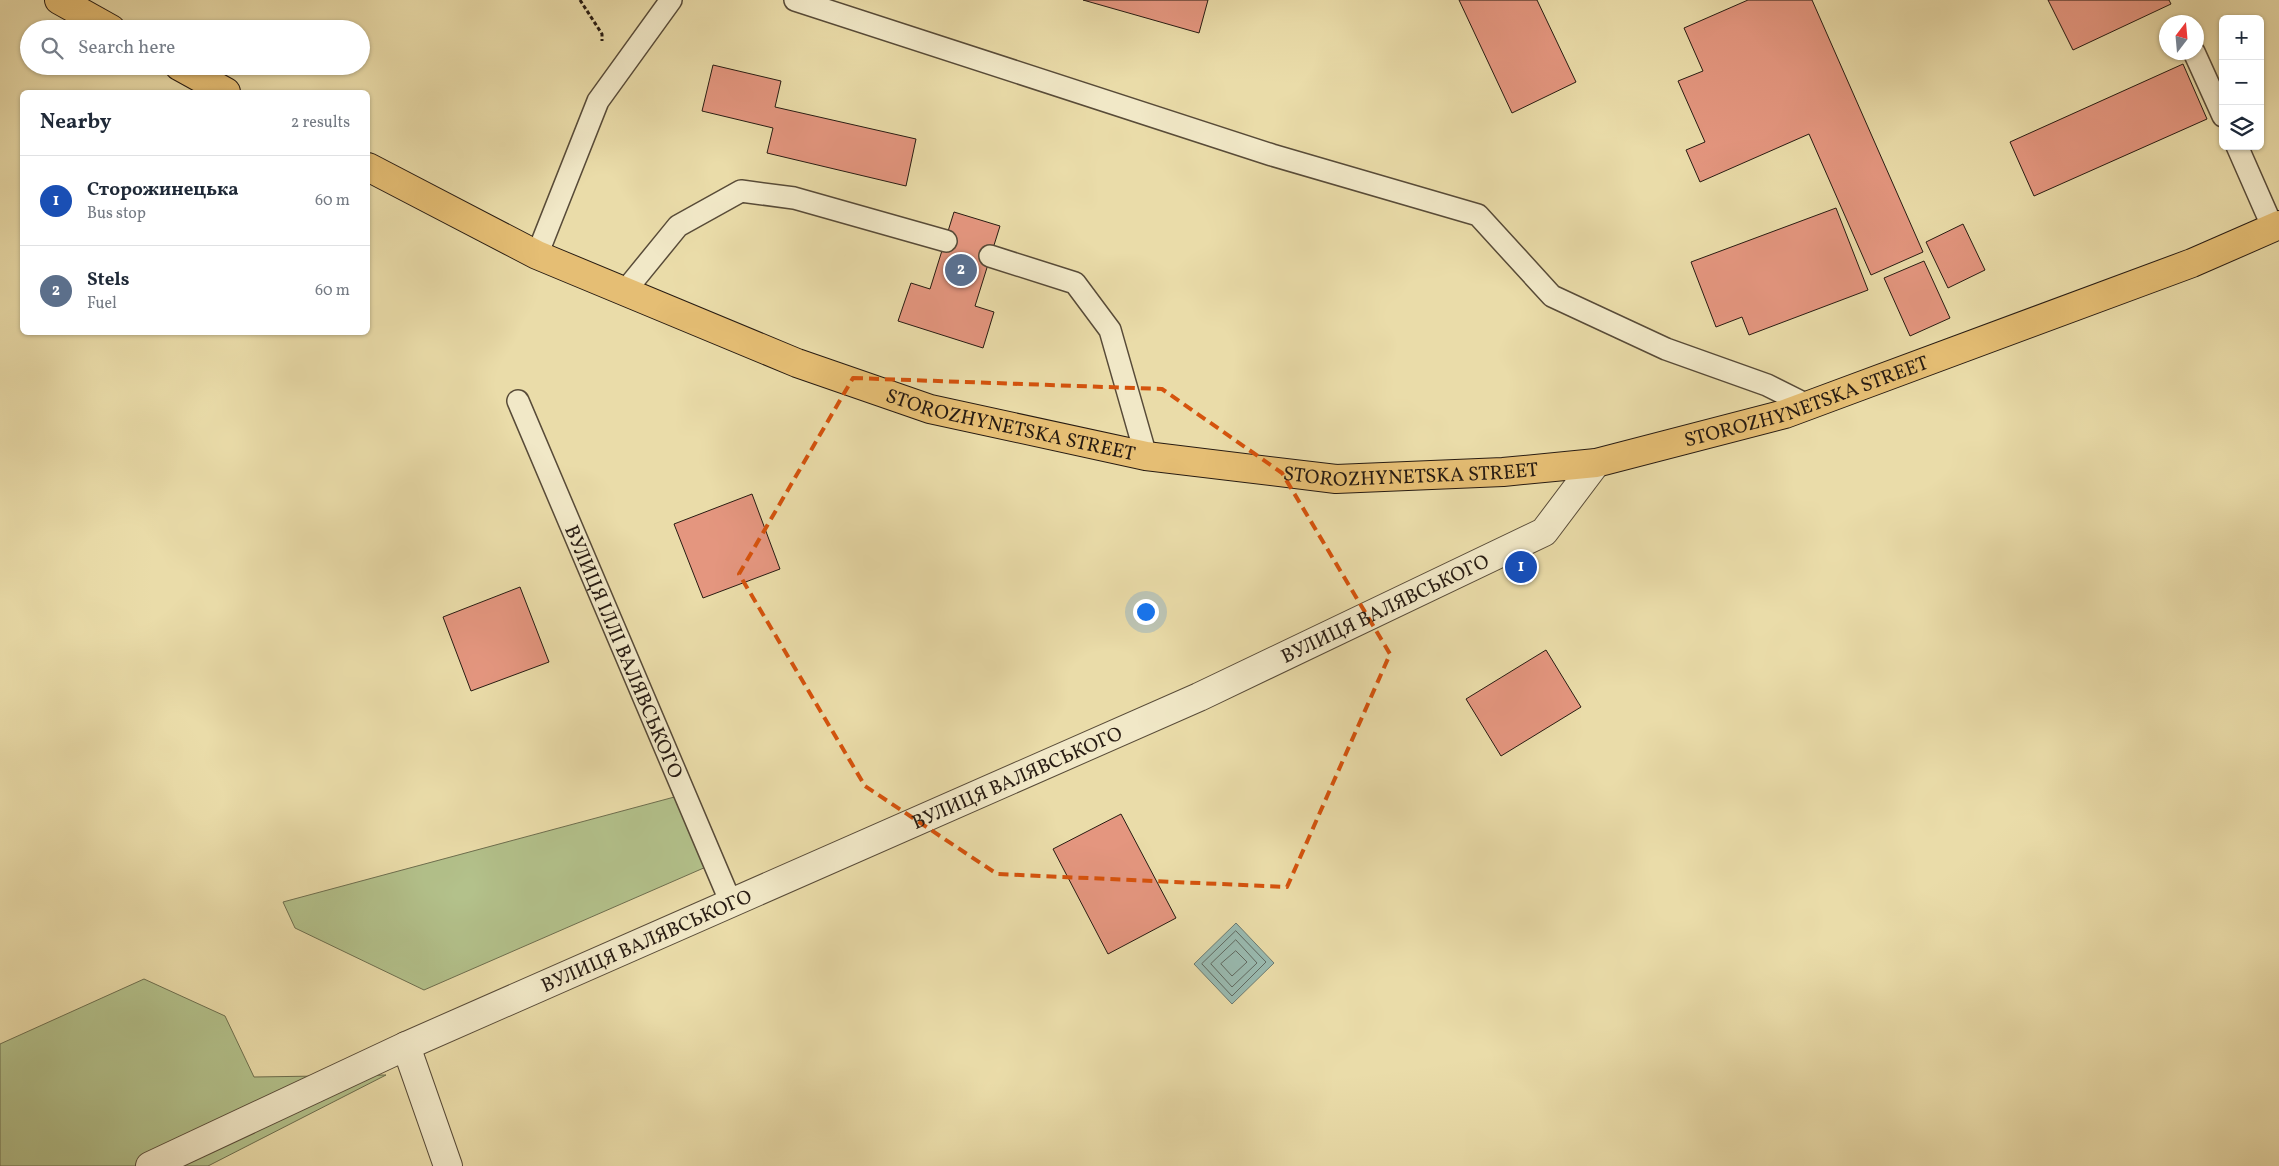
<!DOCTYPE html>
<meta charset="utf-8">
<style>
:root{--surface:#fff;--page:#f6f6f7;--text:#1f2937;--muted:#747a83;--line:#e0e1e3;--accent:#8f2418}
body{margin:0;font-family:Vollkorn,serif;background:var(--page);color:var(--text)}
.controls{position:absolute;right:15px;top:15px;display:grid;overflow:hidden;border-radius:8px;box-shadow:0 1px 4px #0004}
.controls button{width:45px;height:45px;display:grid;place-items:center;padding:0;border:0;border-bottom:1px solid var(--line);background:var(--surface);color:var(--text);font:25px sans-serif}
.compass{position:absolute;left:2159px;top:15px;width:45px;height:45px;border-radius:50%;background:var(--surface);box-shadow:0 1px 4px #0004;rotate:16deg}
.you{position:absolute;left:1145px;top:611px;width:18px;height:18px;margin:-12px;border:4px solid #fff;border-radius:50%;background:#1a73e8;box-shadow:0 0 0 8px #1a73e833}
.badge{display:grid;place-items:center;width:32px;height:32px;border-radius:50%;background:var(--accent);color:#fff;font-size:16px;font-weight:700}
.pin{position:absolute;translate:-50% -50%;border:2px solid #fff;box-shadow:0 1px 5px #0006}
.list{margin:0;padding:0;list-style:none}
h2{display:flex;justify-content:space-between;align-items:center;height:65px;margin:0;padding:0 20px;font-size:21px}
h2 small{font-size:16px;font-weight:400;color:var(--muted)}
.list li{display:grid;grid-template-columns:32px 1fr auto;gap:15px;align-items:center;box-sizing:border-box;height:90px;padding:0 20px;border-top:1px solid var(--line)}
.list b{display:block;font-size:19px;white-space:nowrap}
.list p{margin:0;font-size:16px;white-space:nowrap;color:var(--muted)}
.list em{font-size:16px;font-style:normal;color:var(--muted)}
.icon{flex:none;width:28px;height:28px;fill:none;stroke:currentColor;stroke-width:2;stroke-linecap:round;stroke-linejoin:round}
.map{position:relative;flex:none;width:2279px;height:1166px;overflow:hidden}
.search{position:absolute;background:var(--surface);box-shadow:0 1px 4px #0004;left:20px;top:20px;width:350px;height:55px;display:flex;align-items:center;gap:12px;box-sizing:border-box;padding:0 18px;border-radius:28px;color:var(--muted);font-size:19px}
.panel{position:absolute;background:var(--surface);box-shadow:0 1px 4px #0004;left:20px;top:90px;width:350px;height:245px;border-radius:8px}
.map>svg:first-child{display:block}
.green{fill:#b3c18b;stroke:#6d6e4e}
.water{fill:#99bab0;stroke:#6b7a71}
.lines{fill:none;stroke-linecap:round;stroke-linejoin:round}
.shore{stroke:#606a61;stroke-width:1}
.building{fill:#e4967f;stroke:#271b12}
.service-casing{stroke:#584b38;stroke-width:24}
.minor-casing{stroke:#584b38;stroke-width:30}
.primary-casing{stroke:#271b12;stroke-width:30}
.path{stroke:#271b12;stroke-width:3;stroke-dasharray:4 2.5;stroke-linecap:butt}
.service{stroke:#f1e8c7;stroke-width:21}
.minor{stroke:#f1e8c7;stroke-width:28}
.primary{stroke:#e5be74;stroke-width:28}
.marked{fill:none;stroke:#d5530d;stroke-width:4;stroke-dasharray:10 6;stroke-linejoin:round}
.labels{text-anchor:middle;stroke-width:4;stroke-linejoin:round;paint-order:stroke}
.street-label{font-size:20px;fill:#271b12;stroke:#f1e8c7}
</style>
<div class="map">
<svg width="2279" height="1166" viewBox="0 0 2279 1166">
<rect width="100%" height="100%" fill="#eadca9"/>
<filter id="stains"><feTurbulence type="fractalNoise" baseFrequency=".004" numOctaves="4"/><feColorMatrix values="0 0 0 0 .2 0 0 0 0 .09 0 0 0 0 .02 0 0 0 .5 -.17"/></filter>
<radialGradient id="worn" r=".72"><stop offset=".6" stop-color="#630" stop-opacity="0"/><stop offset="1" stop-color="#630" stop-opacity=".3"/></radialGradient>
<g class="green">
<path d="M693 792 722 860 424 990 295 928 283 902Z"/>
<path d="M144 979 225 1016 254 1077 386 1075 208 1166H0V1044Z"/>
</g>
<path class="water" d="M1236 923 1274 963 1232 1004 1194 964Z"/>
<g class="lines">
<g class="shore">
<path d="M1236 931 1266 962 1232 996 1202 964Z"/>
<path d="M1236 940 1257 963 1232 987 1211 964Z"/>
<path d="M1236 951 1247 962 1232 976 1221 964Z"/>
</g>
</g>
<g class="building">
<path d="M1083 0H1208L1199 33Z"/>
<path d="M1459 0H1537L1576 82 1512 113Z"/>
<path d="M1748 0H1812L1923 252 1871 275 1809 134 1700 182 1686 150 1705 142 1678 81 1703 71 1684 28Z"/>
<path d="M2048 0H2169L2171 4 2073 50Z"/>
<path d="M2183 64 2207 119 2034 196 2010 142Z"/>
<path d="M713 65 781 81 775 107 916 139 906 186 767 153 773 128 702 111Z"/>
<path d="M1836 208 1868 290 1749 335 1742 317 1716 327 1691 262Z"/>
<path d="M954 212 1000 226 975 306 994 312 983 348 898 321 911 283 930 289Z"/>
<path d="M1963 224 1985 270 1948 288 1926 242Z"/>
<path d="M1924 261 1950 318 1910 336 1884 278Z"/>
<path d="M752 494 780 569 703 598 674 524Z"/>
<path d="M520 587 549 662 471 691 443 617Z"/>
<path d="M1546 650 1581 707 1501 756 1466 699Z"/>
<path d="M1121 814 1176 918 1108 954 1053 849Z"/>
</g>
<g class="lines">
<defs>
<g id="service">
<path d="M795 0 1272 155 1478 215 1552 296 1666 349 1767 385 1807 405"/>
<path d="M2194 52 2223 116"/>
<path d="M2237 146 2273 228"/>
<path d="M537 255 598 101 671 0"/>
<path d="M990 256 1075 283 1110 330 1146 456"/>
<path d="M625 291 678 226 741 191 794 198 946 241"/>
<path id="s1" d="M518 401 731 903"/>
</g>
<g id="minor">
<path d="M406 1046 448 1166"/>
<path id="s2" d="M150 1166 406 1046 1199 697 1544 532 1596 463"/>
</g>
<g id="primary">
<path d="M59 0 111 29"/>
<path d="M179 66 226 92"/>
<path id="s3" d="M368 167 537 255 797 363 930 409 1146 456 1336 479 1503 472 1596 463 1785 414 2192 263 2279 225"/>
</g>
</defs>
<use href="#service" class="service-casing"/>
<use href="#minor" class="minor-casing"/>
<use href="#primary" class="primary-casing"/>
<path class="path" d="M580 0 602 34V41"/>
<use href="#service" class="service"/>
<use href="#minor" class="minor"/>
<use href="#primary" class="primary"/>
</g>
<path class="marked" d="M853 378 1162 389 1282 473 1390 654 1287 887 997 874 865 786 739 574Z"/>
<g class="labels">
<g class="street-label">
<text dy="7" stroke="none"><textPath href="#s3" startOffset="1505">STOROZHYNETSKA STREET</textPath></text>
<text dy="7" stroke="none"><textPath href="#s3" startOffset="695">STOROZHYNETSKA STREET</textPath></text>
<text dy="7" stroke="none"><textPath href="#s3" startOffset="1100">STOROZHYNETSKA STREET</textPath></text>
<text dy="7" stroke="none"><textPath href="#s2" startOffset="1355">ВУЛИЦЯ ВАЛЯВСЬКОГО</textPath></text>
<text dy="7" stroke="none"><textPath href="#s1" startOffset="272">ВУЛИЦЯ ІЛЛІ ВАЛЯВСЬКОГО</textPath></text>
<text dy="7" stroke="none"><textPath href="#s2" startOffset="950">ВУЛИЦЯ ВАЛЯВСЬКОГО</textPath></text>
<text dy="7" stroke="none"><textPath href="#s2" startOffset="545">ВУЛИЦЯ ВАЛЯВСЬКОГО</textPath></text>
</g>
</g>
<rect width="100%" height="100%" filter="url(#stains)"/>
<rect width="100%" height="100%" fill="url(#worn)"/>
</svg>
<div class="controls">
<button>+</button>
<button>−</button>
<button><svg class="icon" aria-label="layers" viewBox="0 0 24 24"><path d="M12 4l9 5-9 5-9-5zM3 14l9 5 9-5"/></svg></button>
</div>
<svg class="compass" viewBox="-18 -18 36 36"><path d="M0-13l5 13h-10z" fill="#e53935"/><path d="M0 13l5-13h-10z" fill="#747a83"/></svg>
<div class="you"></div>
<div class="pin badge" style="left:1521px;top:567px;background:#1a4fb4">1</div>
<div class="pin badge" style="left:961px;top:270px;background:#5c6f8a">2</div>
<div class="search"><svg class="icon" aria-label="search" viewBox="0 0 24 24"><circle cx="10" cy="10" r="6"/><path d="M15 15l6 6"/></svg>Search here</div>
<section class="panel">
<h2>Nearby<small>2 results</small></h2>
<ul class="list">
<li><span class="badge" style="background:#1a4fb4">1</span><div><b>Сторожинецька</b><p>Bus stop</p></div><em>60 m</em></li>
<li><span class="badge" style="background:#5c6f8a">2</span><div><b>Stels</b><p>Fuel</p></div><em>60 m</em></li>
</ul>
</section>
</div>
